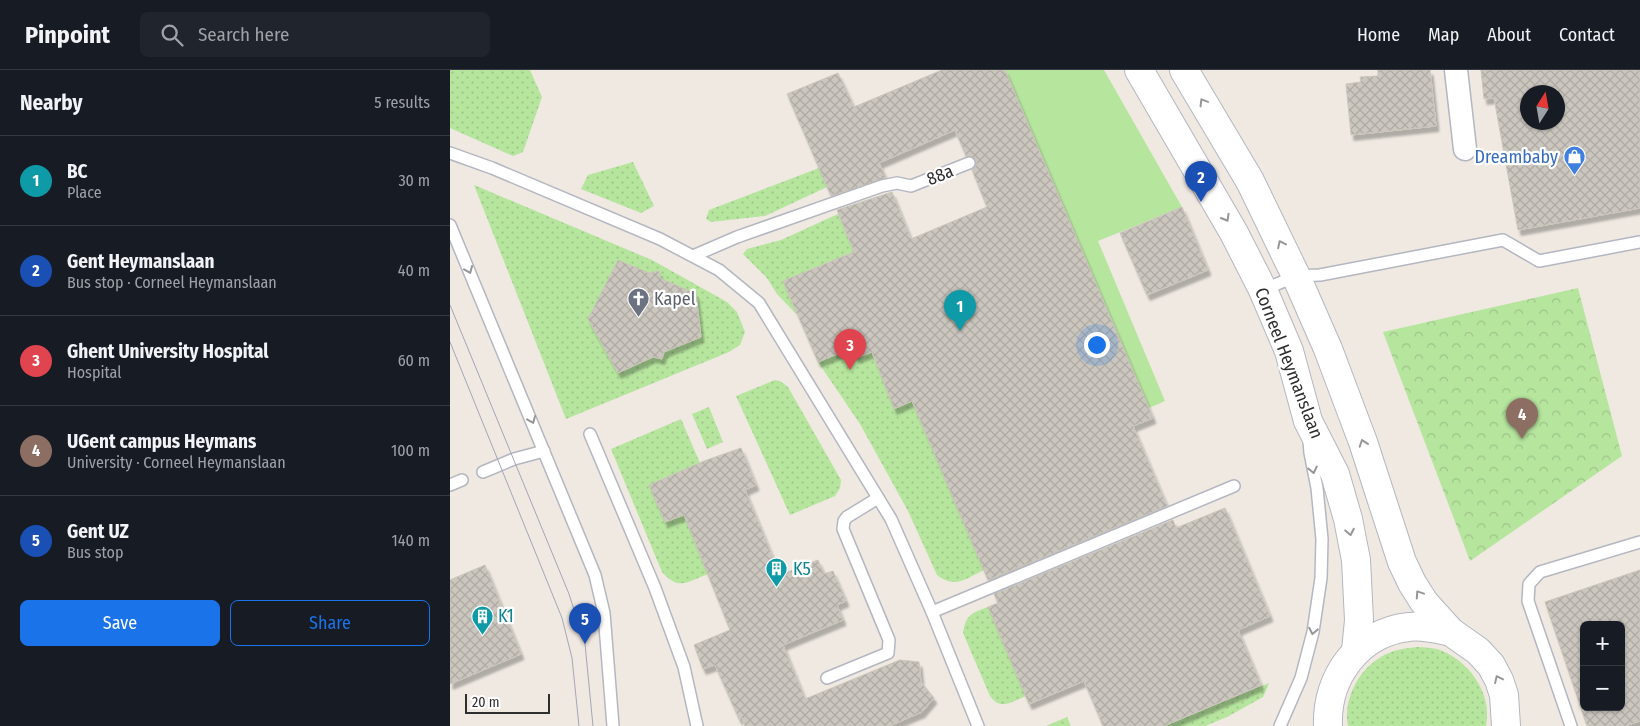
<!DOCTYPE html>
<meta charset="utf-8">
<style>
:root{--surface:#171b24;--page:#20242c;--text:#f1f3f6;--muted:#9ea1a6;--line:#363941;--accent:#1a73e8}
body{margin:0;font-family:"Fira Sans Condensed",sans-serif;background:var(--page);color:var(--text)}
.controls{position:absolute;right:15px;bottom:15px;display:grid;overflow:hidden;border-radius:8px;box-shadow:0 1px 4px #0004}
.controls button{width:45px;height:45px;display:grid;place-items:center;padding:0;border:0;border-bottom:1px solid var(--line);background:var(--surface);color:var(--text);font:25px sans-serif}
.compass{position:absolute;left:1070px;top:15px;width:45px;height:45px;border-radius:50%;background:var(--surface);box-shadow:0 1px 4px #0004;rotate:11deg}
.scale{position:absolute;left:15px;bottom:12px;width:85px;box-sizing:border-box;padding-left:5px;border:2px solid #2e2e2e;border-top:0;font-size:14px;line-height:18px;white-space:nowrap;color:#2e2e2e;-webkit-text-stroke:4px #fff;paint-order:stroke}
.you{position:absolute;left:646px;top:274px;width:18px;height:18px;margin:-12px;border:4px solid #fff;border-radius:50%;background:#1a73e8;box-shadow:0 0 0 8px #1a73e833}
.badge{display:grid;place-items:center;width:32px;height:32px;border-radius:50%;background:var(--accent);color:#fff;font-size:16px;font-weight:700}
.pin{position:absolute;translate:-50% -41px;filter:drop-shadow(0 1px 2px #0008)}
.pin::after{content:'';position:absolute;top:26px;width:18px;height:15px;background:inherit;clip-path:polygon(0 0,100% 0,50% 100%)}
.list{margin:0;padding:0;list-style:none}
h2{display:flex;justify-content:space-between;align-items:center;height:65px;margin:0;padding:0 20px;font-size:21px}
h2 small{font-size:16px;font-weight:400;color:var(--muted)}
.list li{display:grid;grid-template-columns:32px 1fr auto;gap:15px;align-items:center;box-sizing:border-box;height:90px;padding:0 20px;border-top:1px solid var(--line)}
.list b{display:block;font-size:19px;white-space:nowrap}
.list p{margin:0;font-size:16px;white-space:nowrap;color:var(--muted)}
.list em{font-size:16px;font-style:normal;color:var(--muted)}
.actions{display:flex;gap:10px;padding:15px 20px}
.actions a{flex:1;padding:11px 0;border:1px solid var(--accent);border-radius:8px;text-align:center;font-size:18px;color:var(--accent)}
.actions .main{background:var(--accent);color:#fff}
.icon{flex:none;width:28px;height:28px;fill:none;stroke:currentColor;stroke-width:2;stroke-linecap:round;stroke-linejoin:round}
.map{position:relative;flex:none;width:1190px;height:656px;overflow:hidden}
header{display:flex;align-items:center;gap:30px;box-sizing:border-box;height:70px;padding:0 25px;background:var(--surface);border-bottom:1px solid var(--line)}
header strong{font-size:24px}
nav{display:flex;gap:28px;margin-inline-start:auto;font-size:18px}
.search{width:350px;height:45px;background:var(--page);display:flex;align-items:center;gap:12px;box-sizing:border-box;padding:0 18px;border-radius:8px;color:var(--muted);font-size:19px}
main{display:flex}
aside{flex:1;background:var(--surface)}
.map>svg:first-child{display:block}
.grass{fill:url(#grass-dots)}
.forest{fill:url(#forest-crowns)}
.park{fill:#b6e59e}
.building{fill:url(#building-cross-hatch);stroke:#cbc5ba;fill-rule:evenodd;filter:url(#shadow)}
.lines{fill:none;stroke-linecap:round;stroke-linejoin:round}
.service-casing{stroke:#b4b7c1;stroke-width:14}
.minor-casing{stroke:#b4b7c1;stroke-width:25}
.tertiary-casing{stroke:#b4b7c1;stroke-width:30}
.service{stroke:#fff;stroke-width:11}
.minor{stroke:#fff;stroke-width:22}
.tertiary{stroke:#fff;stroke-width:28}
.tram{stroke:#a3a6b8;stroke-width:1}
.oneway{stroke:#969696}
.labels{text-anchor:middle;stroke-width:4.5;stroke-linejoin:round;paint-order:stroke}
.shop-label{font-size:18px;fill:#366cbe;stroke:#fff;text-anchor:end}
.street-label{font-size:18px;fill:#2e2e2e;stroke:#fff}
.worship-label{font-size:18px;fill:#5b616d;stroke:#fff;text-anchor:start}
.culture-label{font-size:18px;fill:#0d838f;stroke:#fff;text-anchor:start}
</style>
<header>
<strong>Pinpoint</strong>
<div class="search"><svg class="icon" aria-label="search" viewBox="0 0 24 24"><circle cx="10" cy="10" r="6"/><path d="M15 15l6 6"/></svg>Search here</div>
<nav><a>Home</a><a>Map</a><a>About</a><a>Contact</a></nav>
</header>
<main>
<aside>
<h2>Nearby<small>5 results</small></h2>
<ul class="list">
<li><span class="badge" style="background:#0f9aa8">1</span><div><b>BC</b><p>Place</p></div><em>30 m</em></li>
<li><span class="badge" style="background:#1a4fb4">2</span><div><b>Gent Heymanslaan</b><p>Bus stop · Corneel Heymanslaan</p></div><em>40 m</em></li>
<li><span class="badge" style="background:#e0444e">3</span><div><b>Ghent University Hospital</b><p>Hospital</p></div><em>60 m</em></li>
<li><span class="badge" style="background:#8d6e63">4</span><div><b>UGent campus Heymans</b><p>University · Corneel Heymanslaan</p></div><em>100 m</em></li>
<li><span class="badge" style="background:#1a4fb4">5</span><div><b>Gent UZ</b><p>Bus stop</p></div><em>140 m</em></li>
</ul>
<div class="actions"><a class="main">Save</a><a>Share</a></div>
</aside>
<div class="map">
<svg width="1190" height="656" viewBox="0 0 1190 656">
<defs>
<pattern id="grass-dots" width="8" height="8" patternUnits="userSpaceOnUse" patternTransform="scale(1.25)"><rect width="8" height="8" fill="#b6e59e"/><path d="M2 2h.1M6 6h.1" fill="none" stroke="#9dc588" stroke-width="1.8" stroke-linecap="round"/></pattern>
<pattern id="forest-crowns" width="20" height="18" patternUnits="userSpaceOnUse" patternTransform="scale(1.25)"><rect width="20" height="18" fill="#b6e59e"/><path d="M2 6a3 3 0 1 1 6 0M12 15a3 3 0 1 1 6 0" fill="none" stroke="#9dc588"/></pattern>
<pattern id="building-cross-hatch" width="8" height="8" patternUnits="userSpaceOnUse" patternTransform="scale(1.25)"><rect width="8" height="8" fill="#cbc7bf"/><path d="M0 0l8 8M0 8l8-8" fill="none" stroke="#afaba4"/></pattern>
<filter id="shadow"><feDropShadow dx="3" dy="5.5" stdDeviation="1" flood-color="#0004"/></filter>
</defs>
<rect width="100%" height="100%" fill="#efe9e1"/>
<g class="grass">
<path d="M0 0H80L92 27 73 82 63 86 0 58Z"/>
<path d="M183 92 204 136 191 143 131 119 138 105Z"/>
<path d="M369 98 377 117 315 146 261 152 256 149 259 140Z"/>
<path d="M24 115 202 190 277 232 287 242 295 262 290 275 279 282 116 349Z"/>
<path d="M388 144 404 182 333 211 347 245 327 224 317 208 293 184 297 179 331 170Z"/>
<path d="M402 278 406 288 422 282 444 338 462 331 534 500C515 509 505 519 487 505L458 441 410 354 368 292Z"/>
<path d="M325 310 330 311 338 317 391 410 390 418 385 426 340 445 286 326Z"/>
<path d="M259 337 273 372 257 379 242 344Z"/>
<path d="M231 349 250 393 200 415 215 452 234 445 258 504C237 512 229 521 212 502L161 379Z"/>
<path d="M538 537 576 626C561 632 551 641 540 626L513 563C516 544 522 543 538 537Z"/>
<path d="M968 577C974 577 981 578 987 579 1018 589 1043 623 1036 656H898C893 630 908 600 931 587 942 580 955 578 968 577Z"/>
<path d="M819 613 813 627 777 647 755 656H714Z"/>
<path d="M617 647 621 656H596Z"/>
</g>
<path class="forest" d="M1128 218 1172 386 1020 491 933 262Z"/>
<path class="park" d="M555 0H654L732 137 648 171 715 331 699 338Z"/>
<g class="building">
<path d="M492 0H555L703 348 683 356 717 436 538 510 462 331 444 339 422 282 406 288 402 278 368 292 333 211 404 182 387 140 442 122 461 169 537 137 522 100 526 95V90L521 86H516L505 60 429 93 436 108 381 126 337 24 388 3 404 37Z"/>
<path d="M928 0H980L986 56 901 65 896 14 911 12 910 7 928 6Z"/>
<path d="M1031 0H1190V138L1068 160 1044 28 1034 29ZM1078 22H1108V52H1078Z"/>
<path d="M732 137 758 200 697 225 670 163Z"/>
<path d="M168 190 199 203 209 201 210 208 246 224 251 267 214 282 212 289 203 287 168 303 138 249Z"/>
<path d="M291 378 306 415 295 420 330 505 368 490 374 504 383 501 396 531 387 535 393 550 333 575 355 629 450 590 469 592 471 612 484 628 472 642 439 656H295L292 648 289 649 265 595 253 599 244 575 280 560 234 445 215 452 199 415 254 391Z"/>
<path d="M775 438 820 546 788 560 811 615 714 656H653L634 611 579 634 538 537 548 533 544 524 723 450 726 458Z"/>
<path d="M35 495 71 584 0 614V510Z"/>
<path d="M1190 500V651L1175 656H1137L1095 532ZM1134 555H1171V637H1134Z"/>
</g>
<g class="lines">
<defs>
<g id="service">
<path d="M0 83 42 98 210 169 269 200 309 233 441 449 482 542 528 656"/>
<path d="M0 155 145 505 154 543 163 656"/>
<path d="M243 186 287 167 432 116 447 113 461 116 519 93"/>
<path d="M813 220 846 206 870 205 1053 170 1089 191 1190 172"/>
<path d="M140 364 205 518 234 597 247 656"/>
<path d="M33 402 64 389 94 381"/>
<path d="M0 415 12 410"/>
<path d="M482 542 784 416"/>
<path d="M377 608 438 583 439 570 393 459 394 451 397 447 428 428"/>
<path d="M830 656 851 608 863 562 871 508 872 469 867 418 860 383 859 371"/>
<path d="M1121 656 1078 531 1079 514 1090 502 1190 472"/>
</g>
<path id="minor" d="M1006 0 1015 79"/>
<g id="tertiary">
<path d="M689 0 784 163 813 220 839 281 858 351 885 404 898 449 906 490 909 550 906 581"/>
<path d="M734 0 800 111 846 206 878 279 913 372 952 492 962 513 974 532 1001 562 1028 581 1041 595 1049 610 1054 625 1056 656"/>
<path d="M878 656C876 607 909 562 959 557 973 555 987 559 1001 562"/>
</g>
</defs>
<use href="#service" class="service-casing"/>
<use href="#minor" class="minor-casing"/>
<use href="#tertiary" class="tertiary-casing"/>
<use href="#service" class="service"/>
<use href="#minor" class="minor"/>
<use href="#tertiary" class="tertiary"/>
<g class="tram">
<path d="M0 235 119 524 135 574 143 656"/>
<path d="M0 272 112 548 122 588 129 656"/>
</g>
</g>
<defs><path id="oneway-chevron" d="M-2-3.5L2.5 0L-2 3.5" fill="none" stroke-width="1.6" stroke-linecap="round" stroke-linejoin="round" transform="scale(1.25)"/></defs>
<g class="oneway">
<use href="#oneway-chevron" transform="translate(753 32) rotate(-121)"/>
<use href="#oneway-chevron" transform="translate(776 148) rotate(60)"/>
<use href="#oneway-chevron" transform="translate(831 174) rotate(-116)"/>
<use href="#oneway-chevron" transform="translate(19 200) rotate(67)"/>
<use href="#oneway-chevron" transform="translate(82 350) rotate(67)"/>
<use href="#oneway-chevron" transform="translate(913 373) rotate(-109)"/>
<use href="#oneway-chevron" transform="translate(863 400) rotate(78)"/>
<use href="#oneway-chevron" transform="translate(900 462) rotate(79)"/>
<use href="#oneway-chevron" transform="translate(969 524) rotate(-124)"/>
<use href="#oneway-chevron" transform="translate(863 561) rotate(101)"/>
<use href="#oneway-chevron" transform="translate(1048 609) rotate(-115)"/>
</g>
<defs>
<symbol id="shop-pin" viewBox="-11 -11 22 30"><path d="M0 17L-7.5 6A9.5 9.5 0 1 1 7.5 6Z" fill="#3f7fe0" stroke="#fff"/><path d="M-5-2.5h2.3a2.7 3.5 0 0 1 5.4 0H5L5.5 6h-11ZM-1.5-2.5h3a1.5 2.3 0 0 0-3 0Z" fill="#fff"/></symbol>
<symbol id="church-pin" viewBox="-11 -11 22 30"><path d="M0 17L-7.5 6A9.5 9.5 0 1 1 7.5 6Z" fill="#6b7280" stroke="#fff"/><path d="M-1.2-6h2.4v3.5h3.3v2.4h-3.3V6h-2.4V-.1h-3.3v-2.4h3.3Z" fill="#fff"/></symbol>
<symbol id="building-pin" viewBox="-11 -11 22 30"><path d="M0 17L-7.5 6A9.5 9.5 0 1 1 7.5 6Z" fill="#0f9aa8" stroke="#fff"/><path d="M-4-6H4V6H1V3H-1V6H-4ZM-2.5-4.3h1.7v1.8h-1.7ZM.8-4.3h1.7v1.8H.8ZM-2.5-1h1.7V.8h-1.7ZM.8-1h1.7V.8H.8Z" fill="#fff"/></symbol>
</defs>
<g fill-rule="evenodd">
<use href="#shop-pin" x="1112" y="74" width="25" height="34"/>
<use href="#church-pin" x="176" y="216" width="25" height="34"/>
<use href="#building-pin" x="314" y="486" width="25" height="34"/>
<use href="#building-pin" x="20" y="534" width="25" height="34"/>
</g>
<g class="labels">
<g class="shop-label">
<text x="1108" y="93">Dreambaby</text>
</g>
<g class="street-label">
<text transform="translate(490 105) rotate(-22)" y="6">88a</text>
<text transform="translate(839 293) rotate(69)" y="6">Corneel Heymanslaan</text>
</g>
<g class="worship-label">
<text x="204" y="235">Kapel</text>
</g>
<g class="culture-label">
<text x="343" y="505">K5</text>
<text x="48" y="552">K1</text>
</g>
</g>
</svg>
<div class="controls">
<button>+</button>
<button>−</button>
</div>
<svg class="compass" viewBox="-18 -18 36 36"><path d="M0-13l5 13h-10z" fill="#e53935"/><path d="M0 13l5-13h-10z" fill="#9ea1a6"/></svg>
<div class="scale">20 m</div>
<div class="you"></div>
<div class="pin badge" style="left:510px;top:261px;background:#0f9aa8">1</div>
<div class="pin badge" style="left:751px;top:132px;background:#1a4fb4">2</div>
<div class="pin badge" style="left:400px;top:300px;background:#e0444e">3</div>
<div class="pin badge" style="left:1072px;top:369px;background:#8d6e63">4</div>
<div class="pin badge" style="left:135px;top:574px;background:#1a4fb4">5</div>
</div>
</main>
